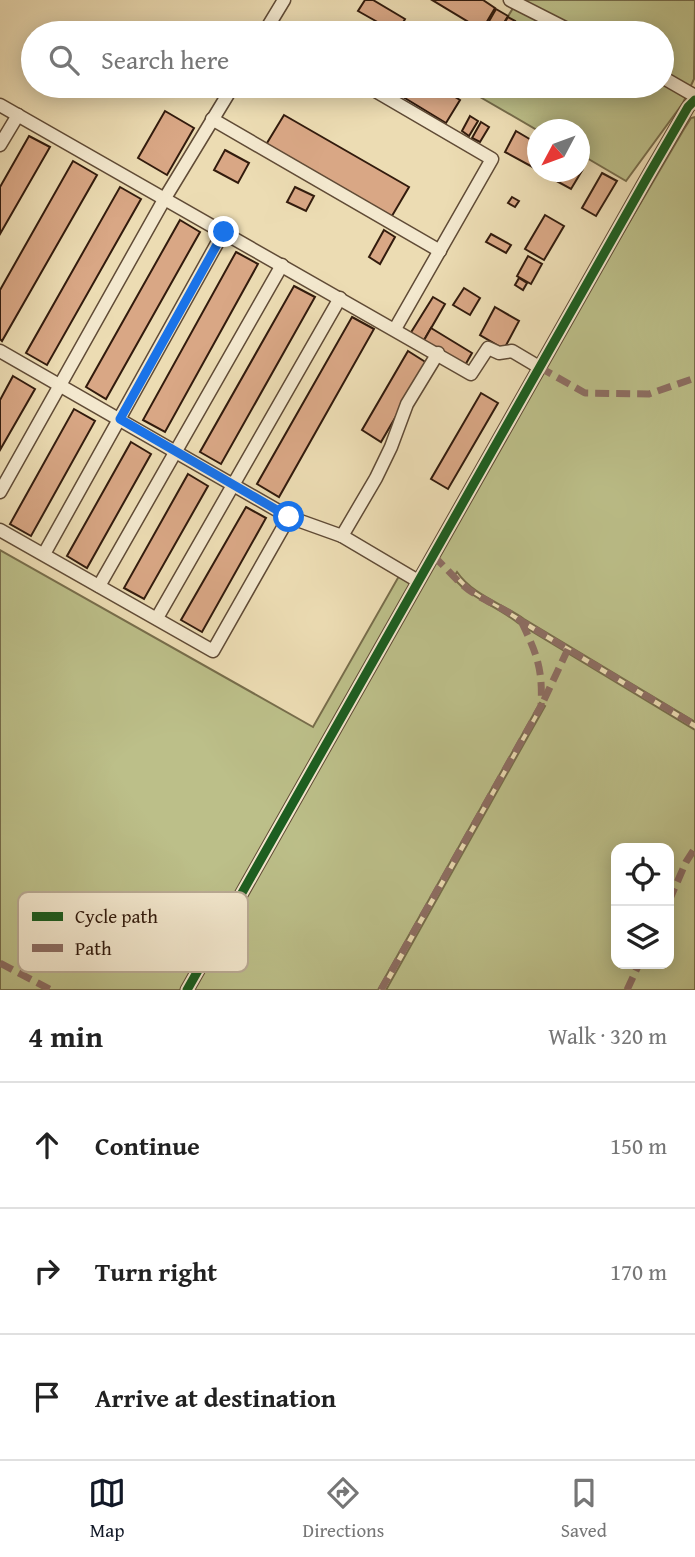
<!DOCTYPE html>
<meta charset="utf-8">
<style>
:root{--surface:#fff;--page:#f6f6f6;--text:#222;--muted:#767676;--line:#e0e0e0;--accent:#111827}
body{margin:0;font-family:"Gentium Book Plus",serif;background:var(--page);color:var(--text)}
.controls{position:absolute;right:21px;bottom:21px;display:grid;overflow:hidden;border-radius:14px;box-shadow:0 4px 18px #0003}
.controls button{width:63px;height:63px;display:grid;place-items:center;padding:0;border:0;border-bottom:2px solid var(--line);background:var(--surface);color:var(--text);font:35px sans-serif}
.compass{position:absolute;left:527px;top:119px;width:63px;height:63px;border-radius:50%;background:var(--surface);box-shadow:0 4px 18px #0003;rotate:229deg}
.stop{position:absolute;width:21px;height:21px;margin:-16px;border:5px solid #1a73e8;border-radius:50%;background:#fff}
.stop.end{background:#1a73e8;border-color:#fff;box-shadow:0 2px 7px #0008}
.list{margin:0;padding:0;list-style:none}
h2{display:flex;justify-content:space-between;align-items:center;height:91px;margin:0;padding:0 28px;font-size:30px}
h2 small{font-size:23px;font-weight:400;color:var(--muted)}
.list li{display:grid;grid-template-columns:46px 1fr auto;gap:21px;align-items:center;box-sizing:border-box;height:126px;padding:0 28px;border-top:2px solid var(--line)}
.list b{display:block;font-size:26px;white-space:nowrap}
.list em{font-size:23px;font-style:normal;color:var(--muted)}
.icon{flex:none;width:38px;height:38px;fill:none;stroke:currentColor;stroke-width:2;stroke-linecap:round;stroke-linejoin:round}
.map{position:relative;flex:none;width:695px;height:990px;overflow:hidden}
.search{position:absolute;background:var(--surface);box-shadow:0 4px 18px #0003;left:21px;right:21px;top:21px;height:77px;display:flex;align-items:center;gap:18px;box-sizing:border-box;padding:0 24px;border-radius:38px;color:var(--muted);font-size:26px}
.sheet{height:469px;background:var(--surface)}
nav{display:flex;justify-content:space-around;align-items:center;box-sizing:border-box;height:98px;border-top:2px solid var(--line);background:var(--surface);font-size:19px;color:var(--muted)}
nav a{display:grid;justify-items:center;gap:4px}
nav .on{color:var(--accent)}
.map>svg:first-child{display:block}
.green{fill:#bcbf89;stroke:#776d4b;stroke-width:2;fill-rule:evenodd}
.building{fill:#d9a785;stroke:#321b0d;stroke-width:2}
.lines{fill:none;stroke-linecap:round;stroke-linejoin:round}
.minor-casing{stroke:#604b36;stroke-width:15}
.minor{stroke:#f3e8ce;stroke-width:12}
.quiet{stroke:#8d6e63;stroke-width:7;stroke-dasharray:14 7;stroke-linecap:butt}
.cycleway-casing{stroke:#f3e8ce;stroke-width:13}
.cycleway{stroke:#1b5e20;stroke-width:9}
.route{stroke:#1a73e8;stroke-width:9}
.key{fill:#f3e8ce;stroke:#b9aa94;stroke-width:2}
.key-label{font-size:19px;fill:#321b0d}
</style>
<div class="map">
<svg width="695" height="990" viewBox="0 0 695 990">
<rect width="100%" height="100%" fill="#ecdcb3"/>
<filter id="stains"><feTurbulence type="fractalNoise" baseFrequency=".00286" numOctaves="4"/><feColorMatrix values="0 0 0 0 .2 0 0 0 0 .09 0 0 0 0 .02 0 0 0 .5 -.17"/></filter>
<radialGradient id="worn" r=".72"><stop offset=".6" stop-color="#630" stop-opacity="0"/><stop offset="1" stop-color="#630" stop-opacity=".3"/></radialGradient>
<g class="green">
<path d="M518 0H695L694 79 683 103 626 181 580 154V130H537L480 97 487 86H662V33H516L502 26Z"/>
<path d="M695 117V722L524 619C501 603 473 595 457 572L453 578C472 599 497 606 518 623L695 730V990H386L545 706 540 703 378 990H191L515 417 684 129 691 118ZM616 848H669V964H616Z"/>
<path d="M0 550 313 727 399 576 413 584 183 990H0Z"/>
</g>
<g class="building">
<path d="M365 0H373L405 19 397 33 358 11Z"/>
<path d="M432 0H483L495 8 482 30Z"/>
<path d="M496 9 508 16 498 33H490L484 30Z"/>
<path d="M508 17 515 21 510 30 503 25Z"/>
<path d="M385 86H437L460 100 446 123Z"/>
<path d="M165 111 194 128 167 175 138 158Z"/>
<path d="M284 115 409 187 389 221 264 148Z"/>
<path d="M470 116 478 121 469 136 462 131Z"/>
<path d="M481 122 489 127 480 142 472 138Z"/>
<path d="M516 131 538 144V170L505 152Z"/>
<path d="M29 136 50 147 0 234V187Z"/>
<path d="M225 150 249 163 238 183 214 170Z"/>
<path d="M73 161 97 175 2 341 0 339V290Z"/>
<path d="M580 167 583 169 571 189 540 172H580Z"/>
<path d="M602 173 617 181 596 216 582 208Z"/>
<path d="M120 187 141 199 47 365 26 353Z"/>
<path d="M295 187 314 196 306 211 287 202Z"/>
<path d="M512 197 519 201 515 207 508 203Z"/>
<path d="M545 215 564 226 544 260 525 249Z"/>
<path d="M180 220 200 232 106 399 86 387Z"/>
<path d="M384 230 395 237 380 264 369 257Z"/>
<path d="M491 234 511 245 506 253 486 242Z"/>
<path d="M236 252 258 264 165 432 143 420Z"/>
<path d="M528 256 542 264 531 284 517 276Z"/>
<path d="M519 278 527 283 523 290 515 285Z"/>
<path d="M294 286 315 297 221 464 200 452Z"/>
<path d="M464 288 480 298 470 315 453 305Z"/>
<path d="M433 297 445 304 423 342 410 334Z"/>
<path d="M495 307 519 321 504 349 480 335Z"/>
<path d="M352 317 374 329 279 497 257 484Z"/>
<path d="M431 328 472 353 464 367 423 342Z"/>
<path d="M408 351 427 363 381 442 362 430Z"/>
<path d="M13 376 35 389 0 450V400Z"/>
<path d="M481 393 498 403 448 489 431 479Z"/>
<path d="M74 409 95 421 31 536 10 524Z"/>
<path d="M131 442 151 454 87 568 67 556Z"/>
<path d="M188 474 208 486 144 599 124 588Z"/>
<path d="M246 507 266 518 202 632 181 620Z"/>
</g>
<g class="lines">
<defs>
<g id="minor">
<path d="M510 0 575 33"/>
<path d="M264 33 284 0"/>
<path d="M662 77 695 96"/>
<path d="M367 86 492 159 395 329"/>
<path d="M0 105 471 374 488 348 499 353 512 351 539 367"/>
<path d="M212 119 440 251"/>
<path d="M0 145 18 115"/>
<path d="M0 351 289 517 342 536 376 478 391 447 407 404 438 353"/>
<path d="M0 492 165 198 233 86"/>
<path d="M0 530 213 651 289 517"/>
<path d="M342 536 418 581"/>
<path d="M44 554 224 231"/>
<path d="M99 586 282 265"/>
<path d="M157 618 340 298"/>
<path d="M187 990 648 176 688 107 695 100"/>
</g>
</defs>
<use href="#minor" class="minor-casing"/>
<use href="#minor" class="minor"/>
<g class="quiet">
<path d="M539 367 585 393 649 394 695 378"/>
<path d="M433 556C445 566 456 581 469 590 486 602 505 608 521 621L695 725"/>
<path d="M544 700 568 649"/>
<path d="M669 901 686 862 695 848"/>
<path d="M0 963 51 990"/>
<path d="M381 990 541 706C543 669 537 654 521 621"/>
<path d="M627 990 639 964"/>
</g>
<defs>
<path id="cycleway" d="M187 990 648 176 688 107 695 100"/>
</defs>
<use href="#cycleway" class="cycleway-casing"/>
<use href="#cycleway" class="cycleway"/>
</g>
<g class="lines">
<path class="route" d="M224 232 120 419 289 517"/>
</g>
<rect x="18" y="892" width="230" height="80" rx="10" class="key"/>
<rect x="32" y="912" width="31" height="9" fill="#1b5e20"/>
<rect x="32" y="944" width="31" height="8" fill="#8d6e63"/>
<g class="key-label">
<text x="75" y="923">Cycle path</text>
<text x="75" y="955">Path</text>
</g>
<rect width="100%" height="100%" filter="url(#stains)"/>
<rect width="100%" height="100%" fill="url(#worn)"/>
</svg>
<div class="controls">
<button><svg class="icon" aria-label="locate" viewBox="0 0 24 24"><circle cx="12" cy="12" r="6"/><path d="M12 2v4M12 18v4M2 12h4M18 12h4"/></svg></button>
<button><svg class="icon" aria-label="layers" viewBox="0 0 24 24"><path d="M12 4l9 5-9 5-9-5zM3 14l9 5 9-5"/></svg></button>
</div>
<svg class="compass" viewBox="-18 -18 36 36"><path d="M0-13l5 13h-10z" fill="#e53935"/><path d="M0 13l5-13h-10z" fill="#767676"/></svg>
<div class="stop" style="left:289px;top:517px"></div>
<div class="stop end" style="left:224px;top:232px"></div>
<div class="search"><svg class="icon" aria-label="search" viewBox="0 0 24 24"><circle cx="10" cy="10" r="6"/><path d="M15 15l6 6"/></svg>Search here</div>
</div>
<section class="sheet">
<h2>4 min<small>Walk · 320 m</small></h2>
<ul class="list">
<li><svg class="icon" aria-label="ahead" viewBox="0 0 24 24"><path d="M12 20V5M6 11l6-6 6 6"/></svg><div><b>Continue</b></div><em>150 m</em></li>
<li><svg class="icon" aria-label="right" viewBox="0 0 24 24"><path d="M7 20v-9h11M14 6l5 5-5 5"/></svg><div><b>Turn right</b></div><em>170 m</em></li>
<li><svg class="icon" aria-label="arrive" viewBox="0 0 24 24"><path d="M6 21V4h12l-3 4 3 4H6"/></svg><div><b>Arrive at destination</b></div></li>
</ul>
</section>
<nav>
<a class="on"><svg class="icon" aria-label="map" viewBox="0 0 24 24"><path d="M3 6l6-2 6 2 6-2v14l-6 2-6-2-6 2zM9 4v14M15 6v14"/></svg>Map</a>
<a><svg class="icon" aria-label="directions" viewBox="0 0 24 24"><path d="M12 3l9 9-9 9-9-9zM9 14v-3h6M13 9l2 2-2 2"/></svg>Directions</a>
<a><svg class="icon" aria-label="saved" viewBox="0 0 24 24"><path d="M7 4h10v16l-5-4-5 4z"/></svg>Saved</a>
</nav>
